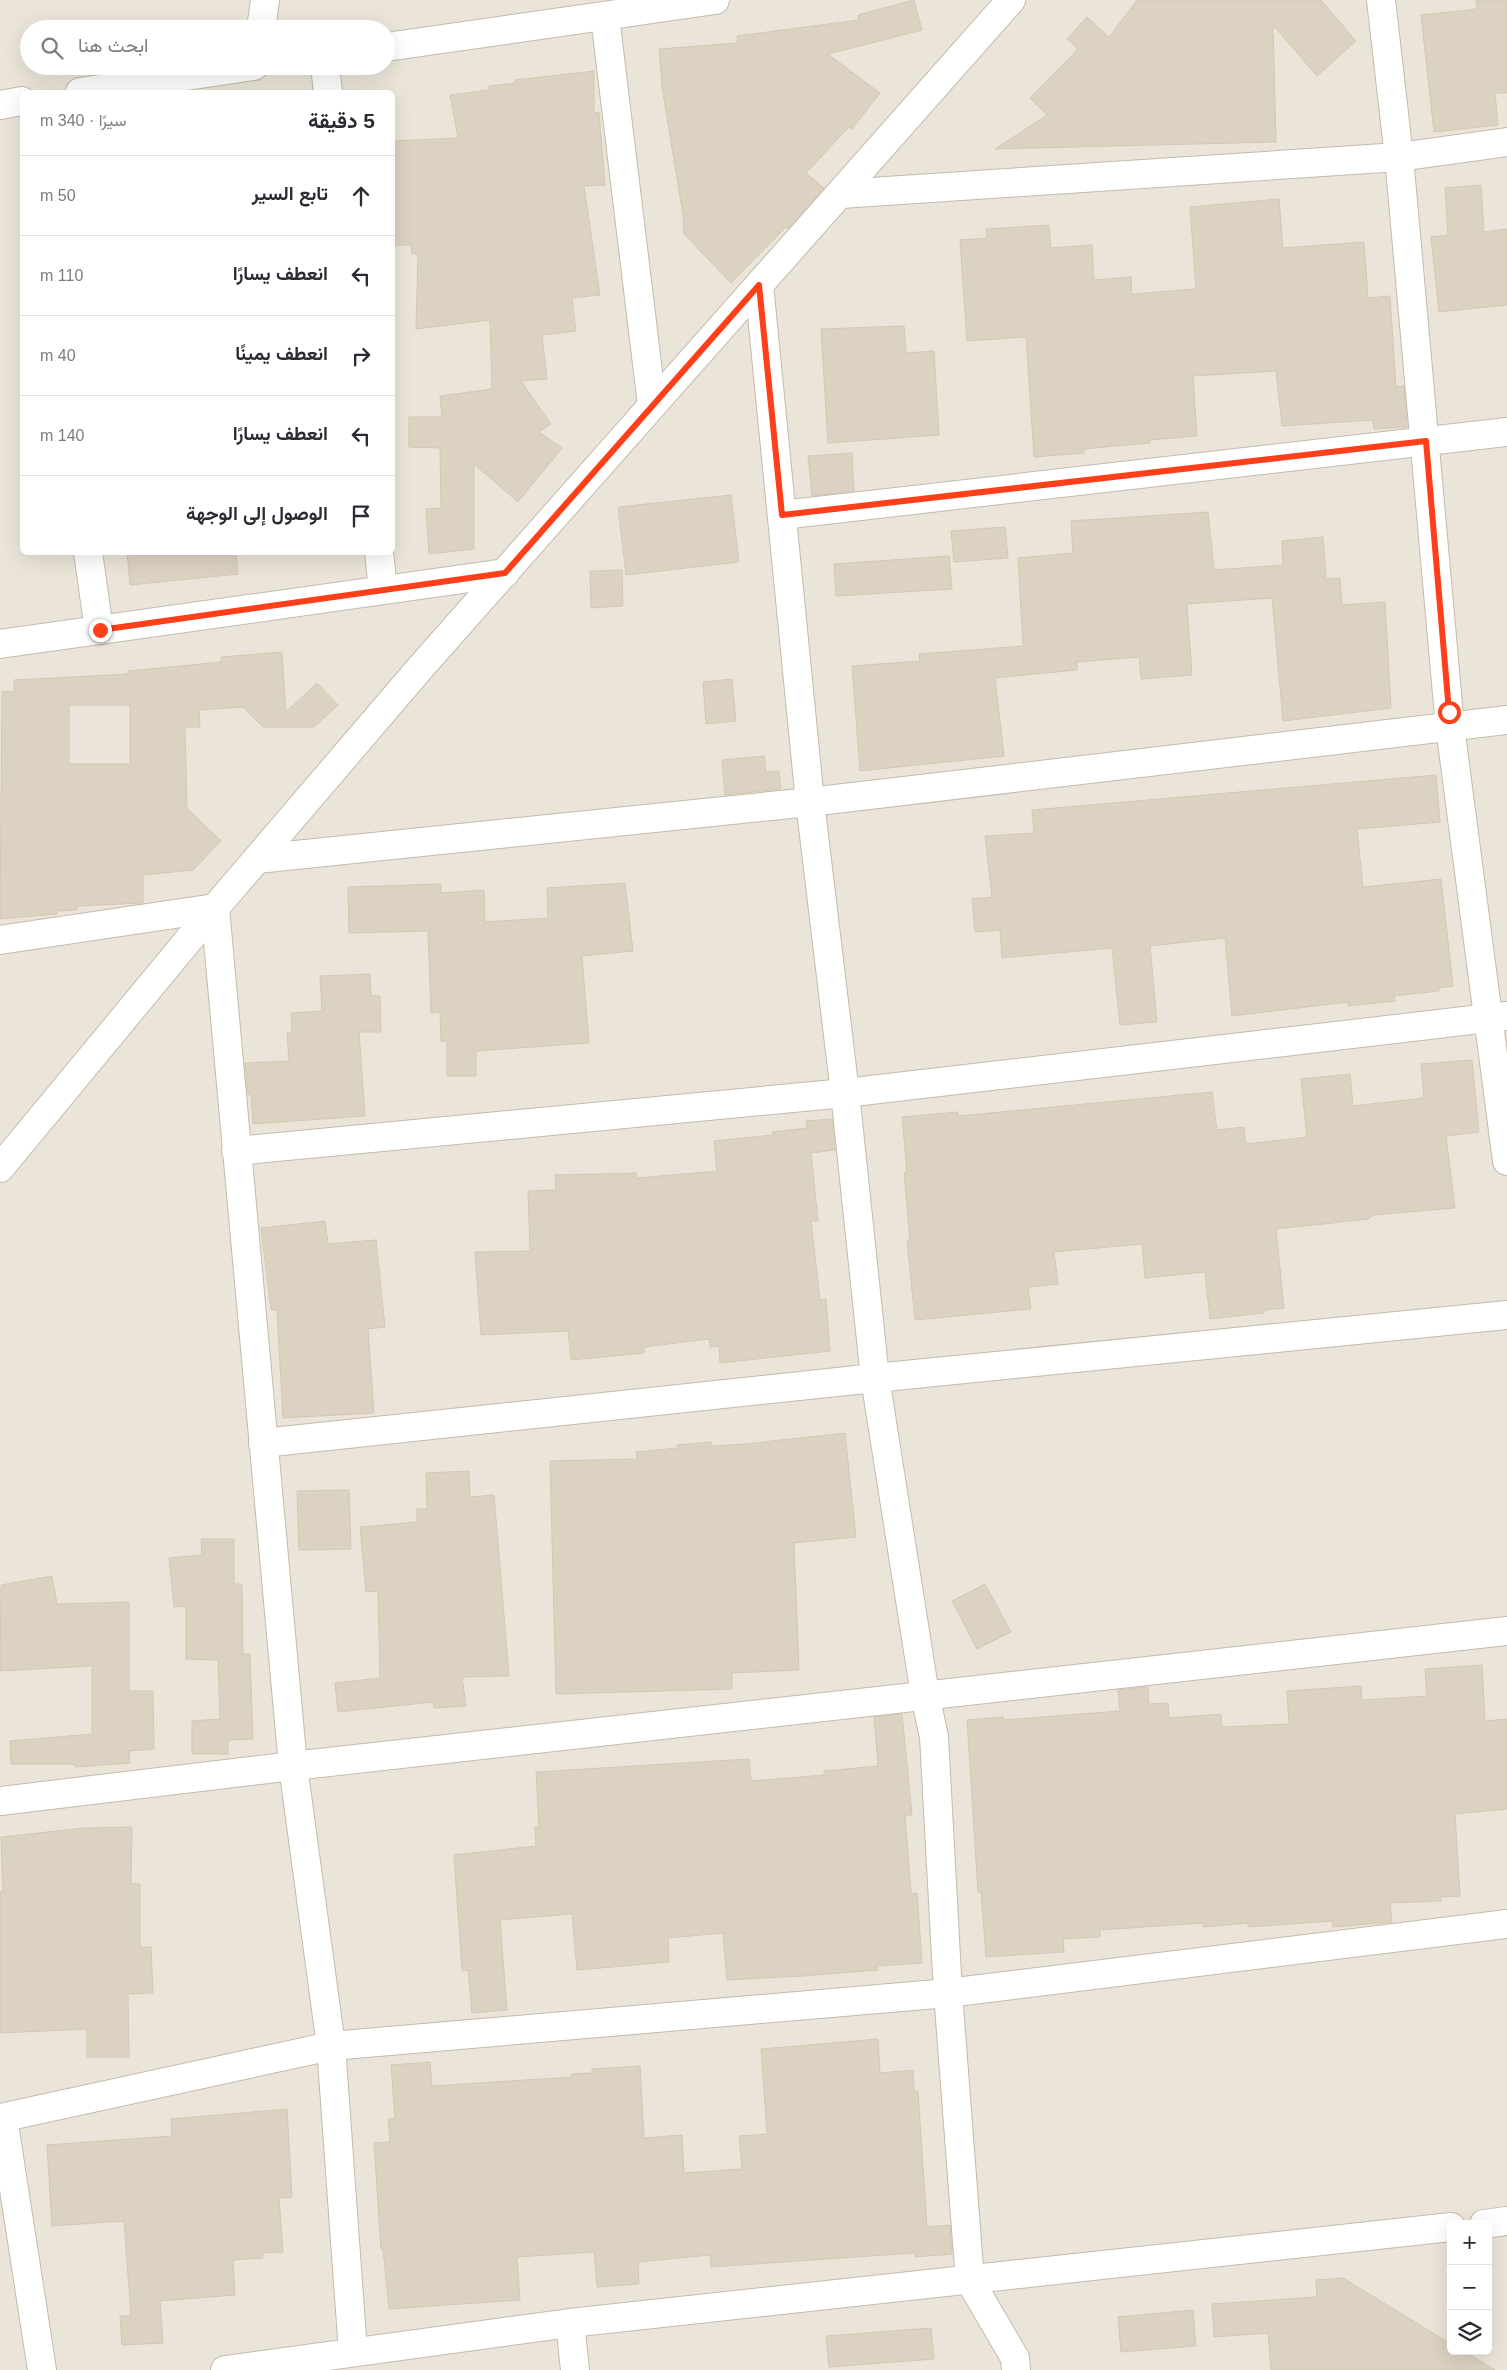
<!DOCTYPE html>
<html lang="ar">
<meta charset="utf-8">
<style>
:root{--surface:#fff;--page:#f2f2f3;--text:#2b2b33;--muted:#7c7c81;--line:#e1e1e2}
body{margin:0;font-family:Arial,Vazirmatn,sans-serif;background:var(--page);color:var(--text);direction:rtl}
.controls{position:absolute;right:15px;bottom:15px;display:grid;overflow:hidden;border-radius:8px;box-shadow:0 5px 20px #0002}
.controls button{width:45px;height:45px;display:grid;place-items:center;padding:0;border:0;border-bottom:1px solid var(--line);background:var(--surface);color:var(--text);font:25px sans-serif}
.stop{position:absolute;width:15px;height:15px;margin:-11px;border:4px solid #ff3f19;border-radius:50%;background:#fff}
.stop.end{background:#ff3f19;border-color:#fff;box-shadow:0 1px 5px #0008}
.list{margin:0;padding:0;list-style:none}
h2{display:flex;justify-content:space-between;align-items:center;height:65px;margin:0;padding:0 20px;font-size:21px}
h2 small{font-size:16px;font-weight:400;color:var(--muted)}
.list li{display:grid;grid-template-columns:32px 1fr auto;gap:15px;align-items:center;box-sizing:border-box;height:80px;padding:0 20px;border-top:1px solid var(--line)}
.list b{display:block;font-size:19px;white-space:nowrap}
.list em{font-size:16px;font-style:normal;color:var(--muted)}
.icon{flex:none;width:28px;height:28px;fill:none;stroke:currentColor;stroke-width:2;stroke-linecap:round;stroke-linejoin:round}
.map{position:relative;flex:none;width:1507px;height:2370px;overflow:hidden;direction:ltr}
.search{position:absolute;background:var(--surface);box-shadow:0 5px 20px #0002;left:20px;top:20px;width:375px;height:55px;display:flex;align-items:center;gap:12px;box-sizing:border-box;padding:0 18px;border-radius:28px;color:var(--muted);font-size:19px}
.panel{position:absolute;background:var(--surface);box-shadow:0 5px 20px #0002;left:20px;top:90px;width:375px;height:465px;border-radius:8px;direction:rtl}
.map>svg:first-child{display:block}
.residential{fill:#ebe5d9;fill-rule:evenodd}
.building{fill:#dcd2c2;stroke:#d5c7b2;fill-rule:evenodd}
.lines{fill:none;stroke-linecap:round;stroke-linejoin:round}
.minor-casing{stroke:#c3bbac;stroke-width:30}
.minor{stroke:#fff;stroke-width:28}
.route{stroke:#ff3f19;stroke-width:6}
</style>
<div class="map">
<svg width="1507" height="2370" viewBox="0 0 1507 2370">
<rect width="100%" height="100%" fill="#f6f3eb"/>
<path class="residential" d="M0 0H1507V2370H0ZM29 29H386V66H29ZM22 92H392V552H22ZM1451 2224H1488V2351H1451Z"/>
<g class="building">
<path d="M914 0 922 30 828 54 880 93 852 129 849 127 806 173 824 188 788 229 786 227 731 283 684 234 683 215 662 87 659 49 738 43 737 36 859 20 858 15Z"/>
<path d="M1137 0H1321L1356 41 1317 76 1273 25 1276 142 995 149 1047 115 1030 98 1078 49 1067 39 1087 17 1109 37Z"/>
<path d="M1476 0H1507V93H1495L1498 125 1434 132 1421 15 1477 9Z"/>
<path d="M594 71V113L599 112 605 185 584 186 600 295 572 298 576 331 542 335 547 379 521 381 551 424 539 432 562 448 518 502 474 464V549L429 554 426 509 441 508 440 448 409 447V417H442L440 396 492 389 490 320 416 329 418 254H412L411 245H392V141L458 138 450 95 489 90V86L515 83V80Z"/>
<path d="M1481 185 1484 232 1507 229V305L1439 312 1431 237 1448 235 1445 188Z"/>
<path d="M1279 199 1283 248 1364 242 1368 298 1390 296 1396 387 1404 386 1407 427 1374 429 1373 420 1282 426 1276 371 1193 376 1197 436 1150 440V443L1084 449V453L1034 457 1026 337 967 341 960 240 987 238 986 229 1049 225 1051 248 1092 245 1094 280 1131 277 1132 294 1196 289 1190 207Z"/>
<path d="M904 326 906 353 934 351 939 435 828 443 821 329Z"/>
<path d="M852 453 854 491 812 496 808 456Z"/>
<path d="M731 495 739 562 626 575 618 507Z"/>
<path d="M1208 512 1214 570 1283 565 1282 541 1323 537 1326 579 1340 578 1342 605 1385 602 1391 708 1283 721 1272 598 1187 604 1192 675 1141 679 1139 657 1077 662V670L995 678 1004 756 860 771 852 666 920 661 919 654 1023 646 1018 558 1073 553 1071 521Z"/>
<path d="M1005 527 1008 558 954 562 951 531Z"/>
<path d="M127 552H236L238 574 130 585Z"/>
<path d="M949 556 952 589 836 596 834 564Z"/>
<path d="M622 570 623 606 591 608 590 571Z"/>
<path d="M282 652 286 712 317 683 338 705 314 727H263L243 707 199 710 200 727H185L187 808 221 841 193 870 143 875V903L77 906V910L57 911V914L0 919 2 691 14 692V680L128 674V671L221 662V657ZM69 705H130V764H69Z"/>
<path d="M732 679 736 721 706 724 703 682Z"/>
<path d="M764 756 766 772 779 771 781 789 725 795 722 760Z"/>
<path d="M1436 775 1440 822 1357 829 1363 887 1441 879 1453 986 1439 988V991L1394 996 1395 1001 1348 1006V1002L1232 1016 1225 938 1150 946 1157 1022 1120 1025 1112 948 1002 958 1000 930 975 932 972 899 992 897 985 836 1034 833 1032 810Z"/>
<path d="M625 883 633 951 582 956 589 1043 476 1051V1076H447V1041H441L440 1012 431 1013 428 931 349 933 348 887 441 884V893L484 890 485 922 548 918 547 888Z"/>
<path d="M370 974 371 996H380L381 1032H359L365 1116 253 1124 251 1095 248 1094 245 1063 289 1061 287 1033 292 1032 291 1013 322 1011 320 976Z"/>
<path d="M1472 1060 1479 1132 1446 1136 1455 1208 1373 1215 1369 1219 1276 1229 1284 1308 1264 1310V1313L1210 1319 1205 1272 1145 1278 1142 1244 1054 1252 1058 1284 1028 1287 1031 1309 915 1320 907 1240H910L904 1173 907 1172 902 1117 958 1112V1116L1212 1092 1217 1130 1244 1127 1246 1144 1307 1137 1301 1079 1350 1074 1353 1106 1424 1098 1421 1064Z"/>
<path d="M832 1119 835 1150 811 1153 818 1221H811L820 1300 826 1299 830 1351 720 1363 719 1346 710 1347 709 1339 644 1347V1353L571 1360 568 1331 481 1335 475 1252 530 1251 528 1191 556 1190 555 1175 636 1173 637 1178 717 1171 714 1141 773 1135 772 1132 807 1128 806 1121Z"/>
<path d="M325 1221 328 1244 376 1240 385 1327 368 1329 374 1413 283 1418 277 1310H271L261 1228Z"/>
<path d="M845 1433 856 1537 794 1543 799 1670 732 1673V1689L556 1694 550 1461 637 1459 636 1452 678 1448 677 1445 711 1442V1446L745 1444Z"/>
<path d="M469 1471 470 1497 494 1495 509 1676 462 1677 466 1706 434 1708 433 1702 338 1712 335 1683 380 1678 378 1591 366 1592 360 1527 417 1522V1509H427L426 1473Z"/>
<path d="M349 1490 351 1549 299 1550 297 1491Z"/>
<path d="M201 1539H234V1584H242L243 1654H250L253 1739 228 1740V1754H192V1721L220 1719 218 1660 186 1659V1606L174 1607 169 1558 202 1555Z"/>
<path d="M52 1576 57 1604 129 1602V1691H153L154 1749 129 1751 130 1763 75 1767 74 1764H11L10 1741 92 1734V1666L0 1671 1 1585Z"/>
<path d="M985 1584 1011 1632 977 1649 952 1601Z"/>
<path d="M1482 1665 1485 1721 1507 1719V1809L1455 1814 1460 1896 1440 1897 1441 1901 1390 1903 1392 1922 1333 1927 1332 1921 1248 1927V1923L1204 1927 1203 1923 1100 1930V1937L1063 1939 1064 1952 986 1957 981 1892H978L967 1720 1003 1717V1720L1120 1711 1118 1690 1148 1687 1149 1704 1168 1703 1169 1718 1221 1714 1222 1727 1289 1724 1287 1691 1361 1686 1362 1700 1427 1696 1425 1669Z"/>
<path d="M902 1714 912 1815H905L911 1894 917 1893 922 1963 877 1966 878 1970 803 1976 727 1980 723 1933 668 1938 669 1962 577 1970 572 1914 500 1920 507 2010 472 2013 468 1970 462 1971 454 1855 536 1846 535 1827H539L536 1772 749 1759 751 1781 824 1775V1771L878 1766 874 1717Z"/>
<path d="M132 1827 131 1884H140V1947H151L153 1993 128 1994 129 2057H87V2029L0 2033V1892L3 1891 1 1837 84 1828Z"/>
<path d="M878 2039 880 2073 913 2070 914 2091H918L927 2227 950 2225 952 2254 915 2257 914 2253 711 2267 710 2255 638 2262 639 2284 597 2287 594 2252 517 2257 520 2300 389 2309 383 2249H381L374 2143 390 2142 388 2119 395 2118 391 2065 430 2062 432 2086 572 2077 571 2074 592 2073V2069L640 2066 644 2138 682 2135 684 2173 742 2169 739 2136 767 2134 761 2049Z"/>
<path d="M287 2109 292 2197 279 2198 283 2252 262 2253 263 2258 233 2260 235 2295 160 2301 163 2343 122 2345 120 2316H131L124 2221 52 2226 47 2145 172 2136 171 2119Z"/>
<path d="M1343 2278 1451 2344V2351H1464L1495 2370H1271L1268 2333 1214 2337 1212 2304 1317 2297 1316 2280Z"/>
<path d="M1193 2310 1196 2346 1121 2352 1118 2317Z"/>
<path d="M931 2328 934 2359 829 2367 826 2336Z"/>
</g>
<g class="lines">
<defs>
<g id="minor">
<path d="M1381 0 1399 157 1450 727 1507 1161"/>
<path d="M605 17 652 405"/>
<path d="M261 29 265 0"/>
<path d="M386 47 715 0"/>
<path d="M325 66 328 92"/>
<path d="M80 92 254 66"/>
<path d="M0 105 22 101"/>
<path d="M841 194 1399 157 1507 142"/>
<path d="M759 285 810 802 845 1093 875 1378 925 1695 934 1737 948 1993 970 2281 1015 2358 1016 2370"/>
<path d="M782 515 1507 432"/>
<path d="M88 552 99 630"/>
<path d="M379 552 383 590"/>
<path d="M0 644 505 573"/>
<path d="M257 859 810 802 1507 720"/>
<path d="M0 940 215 908 293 1766 331 2046 353 2352"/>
<path d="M236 1151 845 1093 1507 1016"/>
<path d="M0 1168 215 908 421 667 1011 0"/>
<path d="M263 1443 875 1378 1507 1315"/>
<path d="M0 1801 293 1766 1507 1631"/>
<path d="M0 2118 331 2046 948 1993 1507 1924"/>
<path d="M3 2118 42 2370"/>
<path d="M1484 2224 1507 2221"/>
<path d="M570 2323 575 2370"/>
<path d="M225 2370 570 2323 1451 2227"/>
</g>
</defs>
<use href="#minor" class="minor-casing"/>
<use href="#minor" class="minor"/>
</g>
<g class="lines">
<path class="route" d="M100 630 505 573 759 285 782 515 1426 441 1449 712"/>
</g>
</svg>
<div class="controls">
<button>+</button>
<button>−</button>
<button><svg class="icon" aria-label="layers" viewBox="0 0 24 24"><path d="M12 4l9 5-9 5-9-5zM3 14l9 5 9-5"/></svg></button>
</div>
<div class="stop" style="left:1449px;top:712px"></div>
<div class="stop end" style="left:100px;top:630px"></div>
<div class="search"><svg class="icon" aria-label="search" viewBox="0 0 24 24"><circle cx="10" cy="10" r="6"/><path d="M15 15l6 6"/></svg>ابحث هنا</div>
<section class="panel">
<h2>5 دقيقة<small>سيرًا · 340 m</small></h2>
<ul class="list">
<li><svg class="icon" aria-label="ahead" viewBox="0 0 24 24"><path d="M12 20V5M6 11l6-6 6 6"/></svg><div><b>تابع السير</b></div><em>50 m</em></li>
<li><svg class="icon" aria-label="left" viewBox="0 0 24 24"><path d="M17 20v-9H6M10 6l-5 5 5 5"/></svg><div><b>انعطف يسارًا</b></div><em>110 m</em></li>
<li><svg class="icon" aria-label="right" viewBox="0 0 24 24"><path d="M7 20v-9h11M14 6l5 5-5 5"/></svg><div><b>انعطف يمينًا</b></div><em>40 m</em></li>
<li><svg class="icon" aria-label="left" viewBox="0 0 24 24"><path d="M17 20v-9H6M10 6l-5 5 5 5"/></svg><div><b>انعطف يسارًا</b></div><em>140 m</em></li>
<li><svg class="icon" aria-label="arrive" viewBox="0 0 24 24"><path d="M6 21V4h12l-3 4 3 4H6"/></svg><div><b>الوصول إلى الوجهة</b></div></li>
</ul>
</section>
</div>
